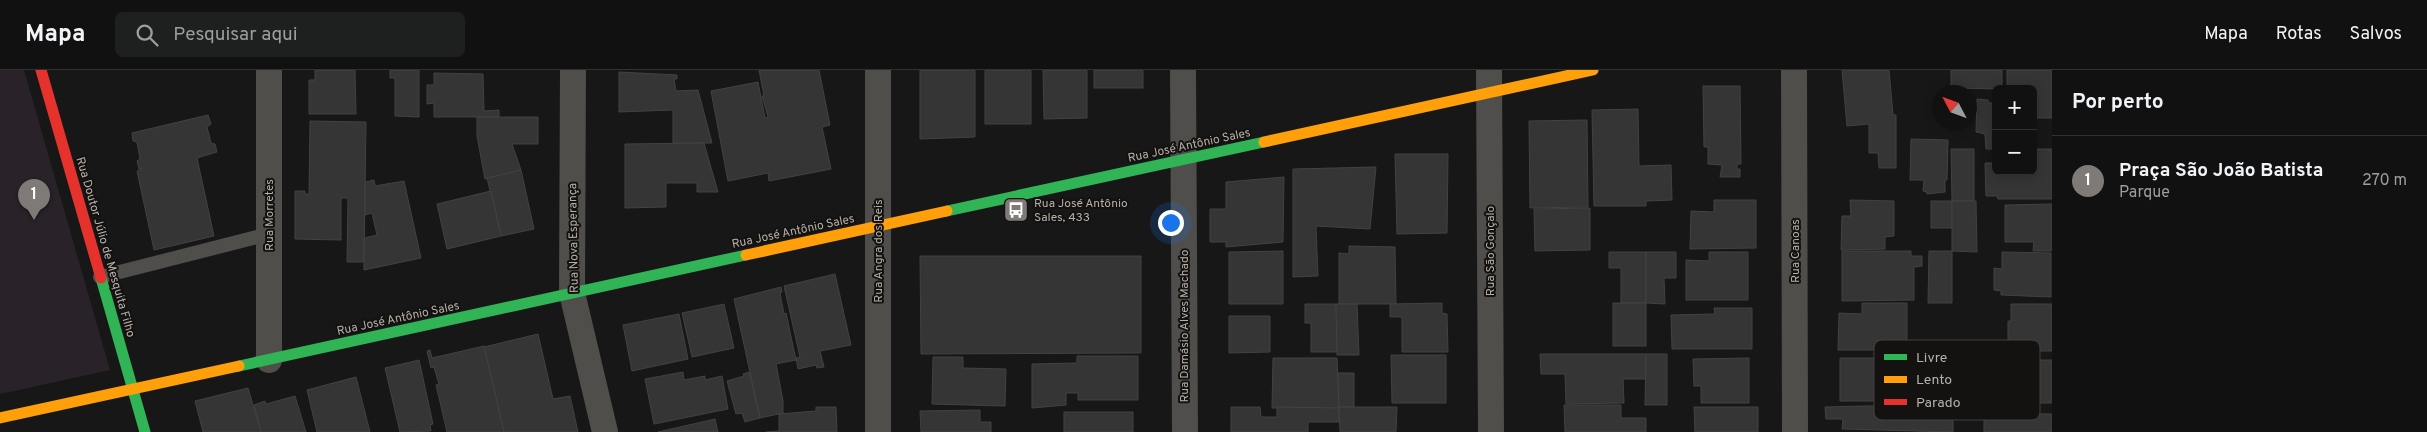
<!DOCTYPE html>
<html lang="pt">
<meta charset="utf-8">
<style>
:root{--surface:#111;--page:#1e1f1f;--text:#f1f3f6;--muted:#9c9d9f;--line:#303131;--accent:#7f7a76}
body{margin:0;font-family:Overpass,sans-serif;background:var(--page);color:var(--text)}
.controls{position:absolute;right:15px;top:15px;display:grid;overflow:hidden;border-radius:8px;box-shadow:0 2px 12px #0003}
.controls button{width:45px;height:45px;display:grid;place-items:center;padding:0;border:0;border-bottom:1px solid var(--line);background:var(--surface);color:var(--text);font:25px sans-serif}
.compass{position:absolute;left:1932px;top:15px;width:45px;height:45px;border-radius:50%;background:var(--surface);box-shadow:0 2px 12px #0003;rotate:311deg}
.you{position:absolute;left:1170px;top:152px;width:18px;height:18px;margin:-12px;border:4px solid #fff;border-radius:50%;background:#1a73e8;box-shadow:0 0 0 8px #1a73e833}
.badge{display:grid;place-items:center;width:32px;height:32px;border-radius:50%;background:var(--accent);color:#fff;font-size:16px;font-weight:700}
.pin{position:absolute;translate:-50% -41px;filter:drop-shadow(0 1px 2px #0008)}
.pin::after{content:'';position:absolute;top:26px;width:18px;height:15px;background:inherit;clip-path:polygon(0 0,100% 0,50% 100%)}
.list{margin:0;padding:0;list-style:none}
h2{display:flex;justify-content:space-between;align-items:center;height:65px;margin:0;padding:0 20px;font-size:21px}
h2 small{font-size:16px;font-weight:400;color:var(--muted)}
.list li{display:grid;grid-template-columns:32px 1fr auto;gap:15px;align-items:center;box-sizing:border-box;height:90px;padding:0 20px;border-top:1px solid var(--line)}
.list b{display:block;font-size:19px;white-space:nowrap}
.list p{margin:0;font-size:16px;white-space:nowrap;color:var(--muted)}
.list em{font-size:16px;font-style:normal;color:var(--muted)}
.icon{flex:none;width:28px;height:28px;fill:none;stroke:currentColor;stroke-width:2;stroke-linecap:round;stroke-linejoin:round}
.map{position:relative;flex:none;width:2052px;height:362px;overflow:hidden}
header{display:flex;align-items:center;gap:30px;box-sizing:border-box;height:70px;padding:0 25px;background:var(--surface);border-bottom:1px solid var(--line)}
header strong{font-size:24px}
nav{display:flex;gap:28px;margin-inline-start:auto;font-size:18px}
.search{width:350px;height:45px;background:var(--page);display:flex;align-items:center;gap:12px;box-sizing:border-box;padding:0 18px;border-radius:8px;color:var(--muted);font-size:19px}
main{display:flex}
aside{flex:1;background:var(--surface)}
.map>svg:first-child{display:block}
.green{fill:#292329}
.building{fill:#363535;stroke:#43423f}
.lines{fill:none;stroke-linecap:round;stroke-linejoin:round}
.lane{stroke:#4f4e4b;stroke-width:14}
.street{stroke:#4f4e4b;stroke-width:26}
.fast{stroke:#30b455;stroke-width:11}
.slow{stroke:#ff9f0a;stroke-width:11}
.jam{stroke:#e5322d;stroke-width:11}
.labels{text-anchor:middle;stroke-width:4;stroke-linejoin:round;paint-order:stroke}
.street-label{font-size:12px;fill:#b7b0a9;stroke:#131211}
.poi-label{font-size:12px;fill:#b7b0a9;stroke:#131211;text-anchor:start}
.key{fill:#131211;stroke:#44413f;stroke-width:1}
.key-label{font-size:14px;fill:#b7b0a9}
</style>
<header>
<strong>Mapa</strong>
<div class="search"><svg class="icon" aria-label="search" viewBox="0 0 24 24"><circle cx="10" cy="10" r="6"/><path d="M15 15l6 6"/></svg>Pesquisar aqui</div>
<nav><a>Mapa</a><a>Rotas</a><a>Salvos</a></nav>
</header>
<main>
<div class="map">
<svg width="2052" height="362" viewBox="0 0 2052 362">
<rect width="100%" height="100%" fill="#171717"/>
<path class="green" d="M0 0H24L110 300 0 324Z"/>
<g class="building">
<path d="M315 0H355L356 44H309V10H315Z"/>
<path d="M390 0H419V47L395 46V8H390Z"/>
<path d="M759 0H819L830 55 822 57 831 99 769 111 768 103 728 111 711 21 758 12 765 48 768 47 762 26H764Z"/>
<path d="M920 0H975V67L920 69Z"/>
<rect x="985" y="0" width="46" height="54"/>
<path d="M1043 0H1087V48L1044 49Z"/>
<rect x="1094" y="0" width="49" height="18"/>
<path d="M1842 0H1889L1893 45H1896V98H1879L1878 83H1869V54L1847 56Z"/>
<path d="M1951 0H2002V19L1951 18Z"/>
<path d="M2007 0H2052V48H2033V19H2007Z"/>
<path d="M619 2 677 5V9H674L676 21 698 20 712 73H673V40L619 42Z"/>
<path d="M434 3 483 4 484 41 499 40V47H434V33L427 34V15H434Z"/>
<path d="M1703 16H1740L1741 94H1737V99H1740V107H1720L1722 95 1708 94V77H1704Z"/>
<path d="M1977 29 1988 30 1989 33H1996V79H1986L1985 64 1976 62Z"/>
<path d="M1638 39 1639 96 1671 95 1672 130 1646 131V136H1594L1592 40Z"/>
<path d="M208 45 211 54 207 57 211 73 215 74 217 82 197 88 214 166 154 180 137 101 142 99H139L137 91 140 89 137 72 133 71 132 63Z"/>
<path d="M477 47H538V74H512L521 100 485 109 477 66Z"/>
<path d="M1587 50 1588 137 1530 138 1529 51Z"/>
<path d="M310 51 366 52 364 192H347L348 128H341V170L295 169V121H305V124H309Z"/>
<path d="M1911 69 1948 70 1947 110H1945V122L1927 124V122L1923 121 1924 110H1910Z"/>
<path d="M704 73 718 122H697V113H666V137L625 138V74Z"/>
<path d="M1951 79H1974V131H1952Z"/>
<path d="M2033 79H2052V129H1998L1997 126H1986L1985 93H1996V101H2033Z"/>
<path d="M1395 84H1448L1447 163 1397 164Z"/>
<path d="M1376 97 1370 159 1316 156 1318 206 1293 207V99Z"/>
<path d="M521 100 534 159 501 166 487 108Z"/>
<path d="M1284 107 1283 172 1226 177V172H1210V139H1226V112Z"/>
<path d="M374 110 375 116 404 111 421 188 364 200V168L377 165 372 143 365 145V112Z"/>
<path d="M491 121 501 166 447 179 437 134Z"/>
<path d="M1714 130H1756V178L1690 179 1691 141 1714 142Z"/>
<path d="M1850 130 1894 131V166L1885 167V179L1841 180 1842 146H1851Z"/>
<rect x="1931" y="131" width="21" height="27"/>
<path d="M1952 131H1976L1977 182 1952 181Z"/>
<path d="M2052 134V181H2033L2034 172H2005V135Z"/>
<path d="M1590 138V180L1535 181 1534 139Z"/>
<path d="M1349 176 1395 177 1396 234H1339V183L1349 184Z"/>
<path d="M1283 181V234H1229V182Z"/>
<path d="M1842 181H1911V186H1922V196L1914 197V230L1842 231Z"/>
<path d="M1929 181H1952V233H1928Z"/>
<path d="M1609 182H1646V233H1621V198H1609Z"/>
<path d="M1646 182H1676V208H1664L1665 234 1646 233Z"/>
<path d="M1709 182H1748V230H1686V190L1709 191Z"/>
<path d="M2002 182 2051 183V227L2001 225V221L1994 220V198L2002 199Z"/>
<path d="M920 186H1141V283L921 284Z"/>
<path d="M835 204 851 275 820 281 824 297 817 298 816 295 798 299 796 288 800 287 784 216Z"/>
<path d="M781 217 782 222 780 223 784 244 786 243 796 290 776 294 783 331V343L760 348 734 229Z"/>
<path d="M1442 233V243L1447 244 1448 282H1402V247H1390V234Z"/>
<rect x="1613" y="233" width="33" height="43"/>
<path d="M1862 233H1907V280H1838L1839 243 1862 244Z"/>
<path d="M724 234 734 278 692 287 682 243Z"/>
<path d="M1305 234H1336L1338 282H1311V253H1305Z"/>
<path d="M1336 234H1357L1359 285H1337Z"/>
<path d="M2011 234H2052V281H2020V276H2008V251H2011Z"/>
<path d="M1714 238H1752V279H1672L1671 245 1715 244Z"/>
<path d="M679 244 688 289 632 301 623 255Z"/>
<path d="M1229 246H1270V282L1229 283Z"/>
<path d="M538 264 553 329 570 326 578 362H504L484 277Z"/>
<path d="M484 276 504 362H447L436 315 439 314 434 297 431 298 427 281 430 280 432 288Z"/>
<path d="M1540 284H1646V309H1623L1624 333 1566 334 1565 304H1541Z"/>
<path d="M1646 284H1667V335H1645Z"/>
<path d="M1391 285H1446V333H1392Z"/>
<path d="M1077 286H1138V330H1078V323H1066V335L1032 338V294L1077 293Z"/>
<path d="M933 287H963V298L1006 299 1005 336 932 334Z"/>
<path d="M1273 288H1337L1339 338H1272Z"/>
<path d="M1749 288V333H1701V316H1694L1693 289Z"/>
<path d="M1840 288H1911L1912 329H1909V331H1840Z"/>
<path d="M419 290 433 354 430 355 431 361 400 362 385 298Z"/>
<path d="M2005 290H2052V333H2022V322H2005Z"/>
<path d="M683 302 684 310 705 306V310L722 306 728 339 654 354 645 309Z"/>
<path d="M749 302 760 348 745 352 742 343 736 344 727 311 744 306 743 304Z"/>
<path d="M1338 303H1354V337H1339Z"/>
<path d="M356 307 370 362H317L307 320Z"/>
<path d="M248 318 261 362H203L195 331Z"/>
<path d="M295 326 306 362H261L254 335 265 331 266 334Z"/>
<path d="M1953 334V362L1842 359 1843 349H1826L1825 337Z"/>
<path d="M1564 335H1621V348H1646V362H1565Z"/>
<path d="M816 337H836L837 362H766L779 361V344L816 341Z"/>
<path d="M1231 337H1260L1261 347H1277V337L1339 338V352H1308V362H1231Z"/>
<path d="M1339 337H1397L1396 362H1340Z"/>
<path d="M1694 337H1758V362H1695Z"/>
<path d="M980 340V352H991V362H921L920 341Z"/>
<rect x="1064" y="342" width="69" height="20"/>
<path d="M1984 343 2052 344V362H1984Z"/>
<path d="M715 349 718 362H658Z"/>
</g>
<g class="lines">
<path class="lane" d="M100 207 269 164"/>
<g class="street">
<path d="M269 0V290"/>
<path d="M573 0 572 223 605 362"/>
<path d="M878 0V362"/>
<path d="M1183 0 1185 362"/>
<path d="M1489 0 1491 362"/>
<path d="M1794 0 1795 362"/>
</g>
<g class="fast">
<path d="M947 141 1264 72"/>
<path d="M101 208 145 362"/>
<path d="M239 296 746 185"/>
</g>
<g class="slow">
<path d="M1264 72 1593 0"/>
<path d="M746 185 947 141"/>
<path d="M0 348 239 296"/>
</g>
<path class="jam" d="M41 0 101 208"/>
</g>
<defs>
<symbol id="bus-square" viewBox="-11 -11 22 22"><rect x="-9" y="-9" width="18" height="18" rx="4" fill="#7f7a76" stroke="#131211"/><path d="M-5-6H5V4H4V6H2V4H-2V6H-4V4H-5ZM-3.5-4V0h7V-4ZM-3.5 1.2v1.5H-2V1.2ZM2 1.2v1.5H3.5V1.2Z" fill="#fff"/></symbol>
</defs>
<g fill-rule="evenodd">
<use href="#bus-square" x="1002" y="126" width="28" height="28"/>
</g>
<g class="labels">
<g class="street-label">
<text transform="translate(1189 75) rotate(-12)" y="4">Rua José Antônio Sales</text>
<text transform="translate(269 145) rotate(-90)" y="4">Rua Morretes</text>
<text transform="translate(793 161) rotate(-12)" y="4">Rua José Antônio Sales</text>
<text transform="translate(573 168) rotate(-91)" y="4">Rua Nova Esperança</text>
<text transform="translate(106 177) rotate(74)" y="4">Rua Doutor Júlio de Mesquita Filho</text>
<text transform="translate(878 181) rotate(-90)" y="4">Rua Angra dos Reis</text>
<text transform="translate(1490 181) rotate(-90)" y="4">Rua São Gonçalo</text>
<text transform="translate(1795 181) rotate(-90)" y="4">Rua Canoas</text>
<text transform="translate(398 248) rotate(-12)" y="4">Rua José Antônio Sales</text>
<text transform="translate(1184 256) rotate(-90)" y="4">Rua Damásio Alves Machado</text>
</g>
<g class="poi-label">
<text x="1034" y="137">Rua José Antônio<tspan x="1034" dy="14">Sales, 433</tspan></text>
</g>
</g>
<rect x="1874" y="270" width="166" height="80" rx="8" class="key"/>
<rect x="1884" y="284" width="23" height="6" fill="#30b455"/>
<rect x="1884" y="306" width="23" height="7" fill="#ff9f0a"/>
<rect x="1884" y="329" width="23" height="6" fill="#e5322d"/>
<g class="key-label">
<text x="1916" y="292">Livre</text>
<text x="1916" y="314">Lento</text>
<text x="1916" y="337">Parado</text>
</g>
</svg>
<div class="controls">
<button>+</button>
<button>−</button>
</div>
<svg class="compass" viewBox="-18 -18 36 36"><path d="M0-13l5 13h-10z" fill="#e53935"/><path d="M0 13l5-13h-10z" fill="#9c9d9f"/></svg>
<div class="you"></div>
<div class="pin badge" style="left:34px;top:150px">1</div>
</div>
<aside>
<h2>Por perto<small></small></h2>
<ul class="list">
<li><span class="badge">1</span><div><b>Praça São João Batista</b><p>Parque</p></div><em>270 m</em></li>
</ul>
</aside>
</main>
